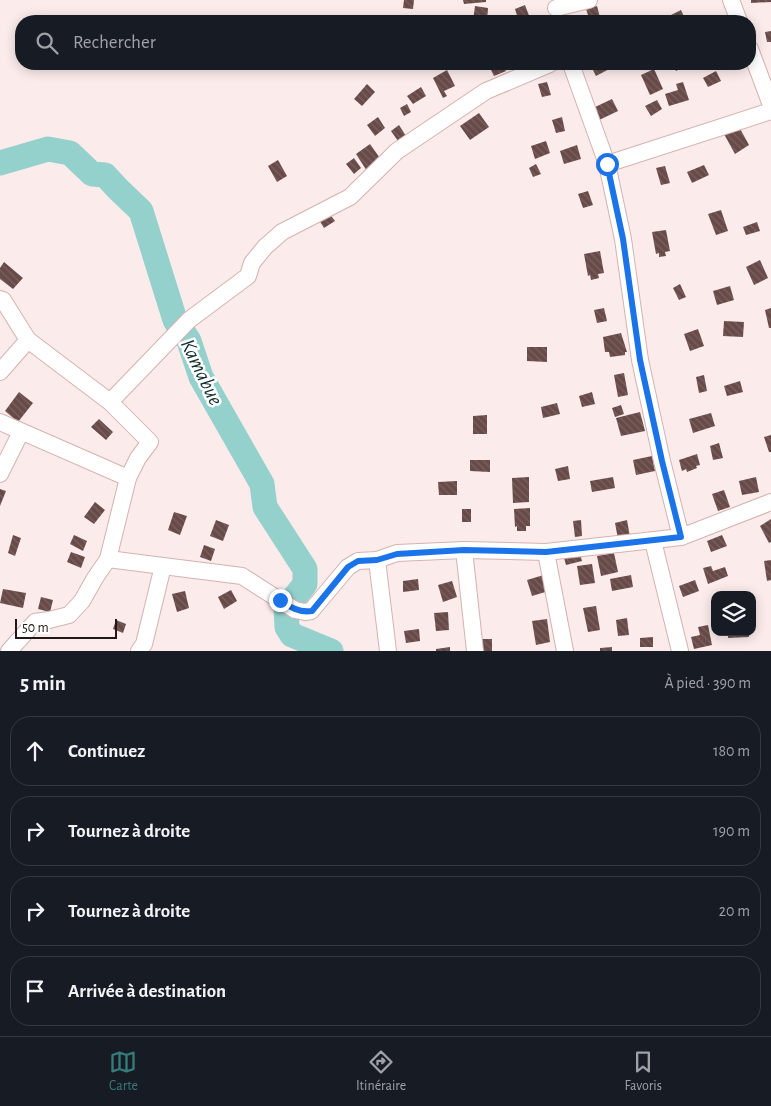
<!DOCTYPE html>
<html lang="fr">
<meta charset="utf-8">
<style>
:root{--surface:#171b24;--page:#242831;--text:#f1f3f6;--muted:#9ea1a6;--line:#363941;--accent:#357d7a}
body{margin:0;font-family:"Alegreya Sans",sans-serif;background:var(--page);color:var(--text)}
.controls{position:absolute;right:15px;bottom:15px;display:grid;overflow:hidden;border-radius:10px;box-shadow:0 2px 12px #0003}
.controls button{width:45px;height:45px;display:grid;place-items:center;padding:0;border:0;border-bottom:1px solid var(--line);background:var(--surface);color:var(--text);font:25px sans-serif}
.scale{position:absolute;left:15px;bottom:12px;width:102px;box-sizing:border-box;padding-left:5px;border:2px solid #231616;border-top:0;font-size:14px;line-height:18px;white-space:nowrap;color:#231616;-webkit-text-stroke:4px #fff;paint-order:stroke}
.stop{position:absolute;width:15px;height:15px;margin:-11px;border:4px solid #1a73e8;border-radius:50%;background:#fff}
.stop.end{background:#1a73e8;border-color:#fff;box-shadow:0 1px 5px #0008}
.list{margin:0;padding:0;list-style:none}
h2{display:flex;justify-content:space-between;align-items:center;height:65px;margin:0;padding:0 20px;font-size:21px}
h2 small{font-size:16px;font-weight:400;color:var(--muted)}
.list li{display:grid;grid-template-columns:32px 1fr auto;gap:15px;align-items:center;box-sizing:border-box;height:70px;margin:0 10px 10px;padding:0 10px;border:1px solid var(--line);border-radius:20px}
.list b{display:block;font-size:19px;white-space:nowrap}
.list em{font-size:16px;font-style:normal;color:var(--muted)}
.icon{flex:none;width:28px;height:28px;fill:none;stroke:currentColor;stroke-width:2;stroke-linecap:round;stroke-linejoin:round}
.map{position:relative;flex:none;width:771px;height:651px;overflow:hidden}
.search{position:absolute;background:var(--surface);box-shadow:0 2px 12px #0003;left:15px;right:15px;top:15px;height:55px;display:flex;align-items:center;gap:12px;box-sizing:border-box;padding:0 18px;border-radius:20px;color:var(--muted);font-size:19px}
.sheet{height:385px;background:var(--surface)}
nav{display:flex;justify-content:space-around;align-items:center;box-sizing:border-box;height:70px;border-top:1px solid var(--line);background:var(--surface);font-size:14px;color:var(--muted)}
nav a{display:grid;justify-items:center;gap:2px}
nav .on{color:var(--accent)}
.map>svg:first-child{display:block}
.lines{fill:none;stroke-linecap:round;stroke-linejoin:round}
.river{stroke:#94d0cc;stroke-width:25}
.building{fill:url(#building-back-hatch)}
.street-casing{stroke:#d5b2b0;stroke-width:18}
.street{stroke:#fff;stroke-width:16}
.route{stroke:#1a73e8;stroke-width:6}
.labels{text-anchor:middle;stroke-width:5;stroke-linejoin:round;paint-order:stroke}
.water-label{font-size:21px;font-style:italic;fill:#163433;stroke:#fff}
</style>
<div class="map">
<svg width="771" height="651" viewBox="0 0 771 651">
<defs>
<pattern id="building-back-hatch" width="6" height="6" patternUnits="userSpaceOnUse" patternTransform="scale(1.25)"><rect width="6" height="6" fill="#684b49"/><path d="M-1 5l2 2M0 0l6 6M5-1l2 2" fill="none" stroke="#79615f"/></pattern>
</defs>
<rect width="100%" height="100%" fill="#fbeceb"/>
<g class="lines">
<path class="river" d="M0 163 48 149 70 153 92 174 105 175 118 189 141 211 175 320 189 341 201 377 262 484 265 507 305 569V584L286 608 287 627 292 635 331 651"/>
</g>
<g class="building">
<path d="M404 0H414L413 9 403 8Z"/>
<path d="M463 0H486V2L464 4Z"/>
<path d="M751 0H771V2L751 3Z"/>
<path d="M525 5 531 21H514L518 19 515 9Z"/>
<path d="M475 6 488 8 487 21H473Z"/>
<path d="M597 6 601 21H590L586 9Z"/>
<path d="M681 10 686 21H673L671 15Z"/>
<path d="M398 16 413 19V21H396Z"/>
<path d="M771 31V42H767L765 32Z"/>
<path d="M590 64H611L613 67 596 76Z"/>
<path d="M672 64H690L676 71Z"/>
<path d="M503 65 506 71 494 76 491 70Z"/>
<path d="M654 69 663 89 650 95 641 75Z"/>
<path d="M447 70 455 86 444 91 447 96 443 98 433 78Z"/>
<path d="M716 71 721 81 708 87 703 78Z"/>
<path d="M547 82 551 95 542 97 538 84Z"/>
<path d="M683 82 689 100 669 106 665 94 678 90 676 84Z"/>
<path d="M367 84 375 92 362 106 354 99Z"/>
<path d="M421 87 426 96 413 104 407 96Z"/>
<path d="M612 99 618 111 597 121 591 109Z"/>
<path d="M657 100 662 109 651 116 645 106Z"/>
<path d="M407 104 411 112 404 116 400 108Z"/>
<path d="M479 113 489 127 470 140 460 126Z"/>
<path d="M378 117 385 128 375 136 367 125Z"/>
<path d="M562 117 565 131 556 133 552 120Z"/>
<path d="M399 125 406 136 398 141 391 131Z"/>
<path d="M738 125 749 145 735 154 724 134Z"/>
<path d="M546 141 550 153 535 159 531 146Z"/>
<path d="M370 144 382 161 367 171 356 154Z"/>
<path d="M577 145 581 159 564 164 560 151Z"/>
<path d="M354 158 361 168 354 174 346 164Z"/>
<path d="M278 160 287 176 277 182 268 166Z"/>
<path d="M536 164 541 174 533 177 529 168Z"/>
<path d="M704 165 709 175 692 183 687 172Z"/>
<path d="M665 166 670 183 661 185 656 168Z"/>
<path d="M588 191 593 205 583 208 578 194Z"/>
<path d="M721 210 728 231 716 235 708 214Z"/>
<path d="M329 213 335 221 324 228 319 220Z"/>
<path d="M757 222 760 231 746 235 743 227Z"/>
<path d="M666 230 670 251 665 252 666 256 659 257V253L656 254 652 232Z"/>
<path d="M600 251 604 273 598 274 599 278 591 280 590 275 588 276 584 254Z"/>
<path d="M760 260 768 278 754 285 746 267Z"/>
<path d="M4 262 23 278 13 289 0 279V268Z"/>
<path d="M680 284 686 297 679 300 673 288Z"/>
<path d="M730 286 734 300 717 305 713 291Z"/>
<path d="M604 308 607 321 597 323 594 310Z"/>
<path d="M771 308V328H769L765 310Z"/>
<path d="M724 321 744 322 743 337 723 336Z"/>
<path d="M698 329 704 346 690 351 684 334Z"/>
<path d="M621 333 627 352H625V355L610 357 609 352H605L603 337Z"/>
<path d="M527 347H547V362L527 361Z"/>
<path d="M624 373 628 395 618 397 614 375Z"/>
<path d="M704 375 707 391 699 393 696 377Z"/>
<path d="M740 381 743 392 727 396 724 386Z"/>
<path d="M19 392 33 403 18 422 5 411Z"/>
<path d="M592 392 595 404 582 407 579 396Z"/>
<path d="M557 403 560 414 543 418 541 407Z"/>
<path d="M621 405 624 414 615 417 612 408Z"/>
<path d="M640 412 645 431 621 436 616 418Z"/>
<path d="M711 413 715 426 693 433 689 419Z"/>
<path d="M487 415V434H473V416Z"/>
<path d="M99 419 113 432 106 440 91 427Z"/>
<path d="M771 435V452H769L764 437Z"/>
<path d="M719 443 723 458 713 460 710 446Z"/>
<path d="M697 454 700 465 696 466 697 468 687 472 686 469 682 471 679 460Z"/>
<path d="M652 456 655 471 636 475 633 460Z"/>
<path d="M470 460H490V472L470 471Z"/>
<path d="M568 466 570 479 558 481 555 469Z"/>
<path d="M529 477V502L513 503 512 478Z"/>
<path d="M613 477 615 488 592 492 590 481Z"/>
<path d="M756 477 759 492 742 495 739 481Z"/>
<path d="M457 481V495H439L438 482Z"/>
<path d="M0 489 6 491 0 506Z"/>
<path d="M724 490 730 507 718 511 712 494Z"/>
<path d="M95 502 105 510 94 524 84 517Z"/>
<path d="M530 508V526H526V531H517V526L515 527 514 509Z"/>
<rect x="462" y="509" width="9" height="13"/>
<path d="M174 512 187 516 180 535 168 530Z"/>
<path d="M771 519V542L769 543 760 526Z"/>
<path d="M216 520 229 525 223 541 210 536Z"/>
<path d="M581 520 582 536 575 537 573 521Z"/>
<path d="M627 520 630 537 618 539 615 523Z"/>
<path d="M13 535 21 538 15 556 8 553Z"/>
<path d="M74 535 87 541 83 551 70 544Z"/>
<path d="M722 535 727 546 711 552 707 541Z"/>
<path d="M204 545 215 549 211 561 200 557Z"/>
<path d="M579 550 582 561 566 565 563 554Z"/>
<path d="M71 552 85 557 81 568 67 562Z"/>
<path d="M614 553 618 572 601 576 597 556Z"/>
<path d="M771 560V580L767 581 764 561Z"/>
<path d="M592 564 595 583 580 585 577 566Z"/>
<path d="M711 566 713 571 725 567 728 576 708 584 703 568Z"/>
<path d="M547 574 552 590 532 596 527 580Z"/>
<path d="M631 575 633 587 612 591 610 579Z"/>
<path d="M418 579 419 590 403 592V581Z"/>
<path d="M695 580 699 591 683 597 679 586Z"/>
<path d="M452 581 457 597 443 602 438 585Z"/>
<path d="M3 589 26 593 23 608 0 603Z"/>
<path d="M231 590 237 601 224 609 218 597Z"/>
<path d="M185 591 189 608 177 612 172 594Z"/>
<path d="M41 597 53 600 50 612 38 609Z"/>
<path d="M596 606 600 630 588 632 583 608Z"/>
<path d="M448 612 449 630 436 631 434 613Z"/>
<path d="M627 618 629 635 618 636 616 620Z"/>
<path d="M547 619 550 642 536 645 532 621Z"/>
<path d="M116 620 126 624 123 633 113 629Z"/>
<path d="M708 625 712 645 694 649 691 637 700 635 698 627Z"/>
<path d="M419 629 420 641 406 643 404 631Z"/>
<path d="M728 632H749V637L728 638Z"/>
<path d="M653 637V647H640V638Z"/>
<rect x="481" y="639" width="11" height="12"/>
<path d="M450 647V651H436V649Z"/>
<path d="M612 647V651H600V648Z"/>
</g>
<g class="lines">
<defs>
<g id="street">
<path d="M731 0 739 21"/>
<path d="M556 8 589 0"/>
<path d="M750 49 771 105"/>
<path d="M571 64 607 164 623 239 640 360 662 461 681 537 771 502"/>
<path d="M607 164 771 111"/>
<path d="M0 299 3 300 28 340 110 402"/>
<path d="M0 372 28 340"/>
<path d="M0 422 128 478"/>
<path d="M0 474 21 432"/>
<path d="M653 541 680 651"/>
<path d="M464 550 475 651"/>
<path d="M546 552 565 651"/>
<path d="M108 559 242 576 295 610 305 612 311 611 348 567 358 561 377 560 397 553 464 550 546 552 681 537"/>
<path d="M377 560 388 651"/>
<path d="M9 651 35 622 49 620 69 615 82 601 95 578 108 559 128 478 138 458 150 442 110 402 189 320 248 276 252 263 265 247 282 232 350 197 397 151 486 91 550 64"/>
<path d="M139 651 144 644 163 566"/>
</g>
</defs>
<use href="#street" class="street-casing"/>
<use href="#street" class="street"/>
</g>
<g class="lines">
<path class="route" d="M280 600C290 607 299 613 312 611L348 567 358 561 377 560 397 554 464 550 546 552 681 537 662 461 640 360 623 239 607 164"/>
</g>
<g class="labels">
<g class="water-label">
<text transform="translate(202 372) rotate(64)" y="7">Kamabue</text>
</g>
</g>
</svg>
<div class="controls">
<button><svg class="icon" aria-label="layers" viewBox="0 0 24 24"><path d="M12 4l9 5-9 5-9-5zM3 14l9 5 9-5"/></svg></button>
</div>
<div class="scale">50 m</div>
<div class="stop" style="left:607px;top:164px"></div>
<div class="stop end" style="left:280px;top:600px"></div>
<div class="search"><svg class="icon" aria-label="search" viewBox="0 0 24 24"><circle cx="10" cy="10" r="6"/><path d="M15 15l6 6"/></svg>Rechercher</div>
</div>
<section class="sheet">
<h2>5 min<small>À pied · 390 m</small></h2>
<ul class="list">
<li><svg class="icon" aria-label="ahead" viewBox="0 0 24 24"><path d="M12 20V5M6 11l6-6 6 6"/></svg><div><b>Continuez</b></div><em>180 m</em></li>
<li><svg class="icon" aria-label="right" viewBox="0 0 24 24"><path d="M7 20v-9h11M14 6l5 5-5 5"/></svg><div><b>Tournez à droite</b></div><em>190 m</em></li>
<li><svg class="icon" aria-label="right" viewBox="0 0 24 24"><path d="M7 20v-9h11M14 6l5 5-5 5"/></svg><div><b>Tournez à droite</b></div><em>20 m</em></li>
<li><svg class="icon" aria-label="arrive" viewBox="0 0 24 24"><path d="M6 21V4h12l-3 4 3 4H6"/></svg><div><b>Arrivée à destination</b></div></li>
</ul>
</section>
<nav>
<a class="on"><svg class="icon" aria-label="map" viewBox="0 0 24 24"><path d="M3 6l6-2 6 2 6-2v14l-6 2-6-2-6 2zM9 4v14M15 6v14"/></svg>Carte</a>
<a><svg class="icon" aria-label="directions" viewBox="0 0 24 24"><path d="M12 3l9 9-9 9-9-9zM9 14v-3h6M13 9l2 2-2 2"/></svg>Itinéraire</a>
<a><svg class="icon" aria-label="saved" viewBox="0 0 24 24"><path d="M7 4h10v16l-5-4-5 4z"/></svg>Favoris</a>
</nav>
